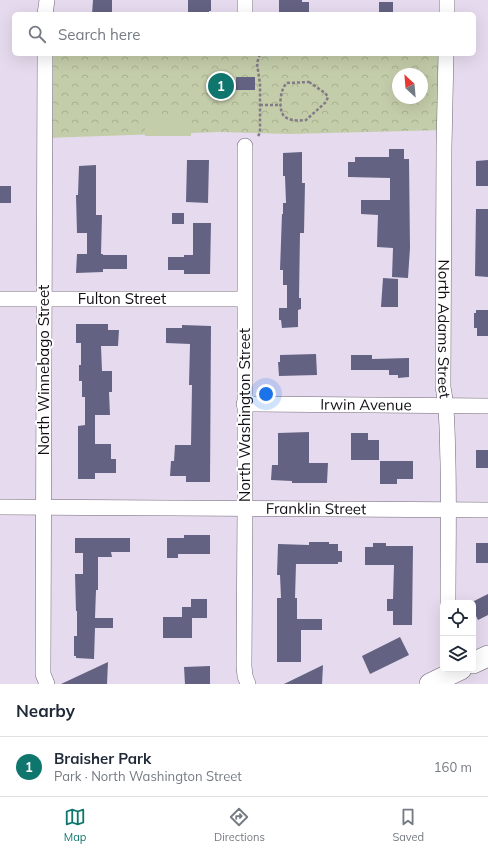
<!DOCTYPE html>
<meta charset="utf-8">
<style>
:root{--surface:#fff;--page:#f2f2f3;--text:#1f2937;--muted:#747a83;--line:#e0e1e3;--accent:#0f766e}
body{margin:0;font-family:Mulish,sans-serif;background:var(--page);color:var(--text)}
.controls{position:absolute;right:12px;bottom:12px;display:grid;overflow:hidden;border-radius:6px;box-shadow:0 4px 16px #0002}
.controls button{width:36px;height:36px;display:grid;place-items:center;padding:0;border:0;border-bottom:1px solid var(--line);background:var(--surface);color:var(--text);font:20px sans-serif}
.compass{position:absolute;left:392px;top:68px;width:36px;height:36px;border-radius:50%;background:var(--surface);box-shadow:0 4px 16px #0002;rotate:334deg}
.you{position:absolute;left:266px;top:394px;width:14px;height:14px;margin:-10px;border:3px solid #fff;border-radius:50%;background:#1a73e8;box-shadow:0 0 0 6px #1a73e833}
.badge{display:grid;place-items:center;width:26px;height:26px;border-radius:50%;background:var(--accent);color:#fff;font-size:13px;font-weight:700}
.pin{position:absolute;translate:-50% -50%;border:2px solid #fff;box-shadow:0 1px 4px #0006}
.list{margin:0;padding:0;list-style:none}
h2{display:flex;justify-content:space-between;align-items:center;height:52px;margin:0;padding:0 16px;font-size:17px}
h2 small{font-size:13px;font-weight:400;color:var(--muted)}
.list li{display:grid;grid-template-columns:26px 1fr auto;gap:12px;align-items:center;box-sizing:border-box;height:60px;padding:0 16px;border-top:1px solid var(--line)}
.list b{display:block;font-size:15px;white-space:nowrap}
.list p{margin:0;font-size:13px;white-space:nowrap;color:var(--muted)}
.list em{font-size:13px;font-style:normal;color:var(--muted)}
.icon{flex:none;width:22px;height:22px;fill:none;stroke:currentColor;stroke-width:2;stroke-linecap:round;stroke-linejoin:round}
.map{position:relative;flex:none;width:488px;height:684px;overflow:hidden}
.search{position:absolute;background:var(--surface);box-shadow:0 4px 16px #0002;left:12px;right:12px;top:12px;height:44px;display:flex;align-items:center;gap:10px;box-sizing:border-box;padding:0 14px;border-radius:6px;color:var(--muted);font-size:15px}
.sheet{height:112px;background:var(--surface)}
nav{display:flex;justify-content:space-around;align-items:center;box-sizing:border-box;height:56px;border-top:1px solid var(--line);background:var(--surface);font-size:11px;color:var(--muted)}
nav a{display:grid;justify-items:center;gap:2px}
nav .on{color:var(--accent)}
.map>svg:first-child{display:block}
.park{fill:url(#park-crowns);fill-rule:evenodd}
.garden{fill:#c4cdaa}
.building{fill:#636282}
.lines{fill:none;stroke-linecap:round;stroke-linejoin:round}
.minor-casing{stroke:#706676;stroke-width:16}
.secondary-casing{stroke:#706676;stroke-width:22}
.path{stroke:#827b87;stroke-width:2.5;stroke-dasharray:3 2;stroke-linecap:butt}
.minor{stroke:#fff;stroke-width:15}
.secondary{stroke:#fff;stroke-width:21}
.labels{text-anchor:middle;stroke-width:4;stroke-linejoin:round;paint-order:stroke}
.street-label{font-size:15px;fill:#110d13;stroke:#fff}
</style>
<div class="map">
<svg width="488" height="684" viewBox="0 0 488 684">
<defs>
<pattern id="park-crowns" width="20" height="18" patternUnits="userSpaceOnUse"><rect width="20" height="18" fill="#c4cdaa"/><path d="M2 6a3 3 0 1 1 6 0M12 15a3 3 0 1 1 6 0" fill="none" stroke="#a7af91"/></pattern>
</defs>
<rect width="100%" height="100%" fill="#e6dbee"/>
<path class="park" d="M45 54H446L445 130 289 134 220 132 45 138ZM398 74H422V98H398Z"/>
<rect class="garden" x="145" y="114" width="46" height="22"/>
<g class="building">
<path d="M93 0H112V14H92Z"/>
<path d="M188 0H211V11H209V14H188Z"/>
<path d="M279 0H302V2H309V14H279Z"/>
<rect x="379" y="2" width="14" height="12"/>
<rect x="236" y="77" width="19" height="13"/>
<path d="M389 149H404V159H409L410 248 408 278 392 277 393 248 377 247 378 215 361 214V200H390V178L348 177V162H355V157H389Z"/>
<path d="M302 152V183H305L304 233H300L299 298H301V309L298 310V327L282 328 281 320H279V308H287V285H283V270H280L282 214H283V203H286L285 176H283V153Z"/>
<path d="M187 160H209L208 203 186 202Z"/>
<path d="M488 160V186H476V161Z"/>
<path d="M96 165V215H102L101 254H103V255H127V269H103V272L76 273 77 254H87V233H77L76 195H78L79 166Z"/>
<rect x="0" y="186" width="11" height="17"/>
<path d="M476 209H488V277L475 276Z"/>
<rect x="172" y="213" width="12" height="11"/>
<path d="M193 223H211L210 274H184V270H168V257H184V255H193Z"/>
<path d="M383 278 398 279V307H381Z"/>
<path d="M476 310H488V336H477V328H474V313H476Z"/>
<path d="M76 324H108V330H119L118 346H101L102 371H112V392H109L110 415H95V444H111V459H116V473H95V479H78V426L85 425V397H82V381H79V365H81V343H76Z"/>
<path d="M182 325 211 326 210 482H186V476H170L171 461H174L175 445H191L192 385H189L190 344 166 343V328H182Z"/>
<path d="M316 354 317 375 279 376 278 362H280V355Z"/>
<path d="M351 355H372V359L409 358V377L398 378V375H389V370H351Z"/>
<path d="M309 432V463H328L327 483H292V481L271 480 272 465H278V433Z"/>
<path d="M351 433H368V440H379V460H351Z"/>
<rect x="476" y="450" width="12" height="18"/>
<path d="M380 461H413V479H397V484H380Z"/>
<path d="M184 535H210V554H178V558H167V538H184Z"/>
<path d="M75 538H130V552H111L112 557H98V590H96L95 618H113V628H95L94 659 76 658V656H74V636H77V611H76L75 574H83V553H75Z"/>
<path d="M309 542H329V544H338V551H342V562H338V564H296L295 598H297V619H322V630H301V662H277V598H281L280 575H277L278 544 309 545Z"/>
<path d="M373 543H386V546H413L412 625H393V611H387V599H393L394 565H365V547H373Z"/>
<rect x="476" y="543" width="12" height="20"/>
<path d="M488 594V615L478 620 473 610V603H470Z"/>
<path d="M191 599H207V618H192V638H163V617H182V607H191Z"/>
<path d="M400 637 409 655 370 674 362 656Z"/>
<path d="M108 662 107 684H61Z"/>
<path d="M323 665 322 684H284Z"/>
<path d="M210 666V684H185L184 667Z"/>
</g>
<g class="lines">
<defs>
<g id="minor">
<path d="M45 14 47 0"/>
<path d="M245 14V0"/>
<path d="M447 14V0"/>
<path d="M45 54 43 674 47 684"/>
<path id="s1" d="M446 54 444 147 443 387C448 412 447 438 448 463 449 510 448 556 448 603"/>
<path d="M245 146V509L244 666 245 676 248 684"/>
<path id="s2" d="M0 299H244"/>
<path id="s3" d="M244 404 488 406"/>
<path id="s4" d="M0 507 488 510"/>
</g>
<g id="secondary">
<path d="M473 663 488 656"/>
<path d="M430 684 461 669"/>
</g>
</defs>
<use href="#minor" class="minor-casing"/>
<use href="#secondary" class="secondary-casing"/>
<g class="path">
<path d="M309 82 325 93 328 97 326 102 306 120C299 121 289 121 284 116 278 110 280 88 287 83Z"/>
<path d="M260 105H281"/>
<path d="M258 136 260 133V84L257 63 260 54"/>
</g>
<use href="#minor" class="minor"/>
<use href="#secondary" class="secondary"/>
</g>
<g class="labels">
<g class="street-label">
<text dy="5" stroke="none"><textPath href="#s2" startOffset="122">Fulton Street</textPath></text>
<text dy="5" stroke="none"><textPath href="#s1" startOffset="275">North Adams Street</textPath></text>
<text transform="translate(44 370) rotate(-90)" y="5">North Winnebago Street</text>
<text dy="5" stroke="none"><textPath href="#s3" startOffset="122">Irwin Avenue</textPath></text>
<text transform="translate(245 415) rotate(-90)" y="5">North Washington Street</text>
<text dy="5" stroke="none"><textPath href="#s4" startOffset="316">Franklin Street</textPath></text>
</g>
</g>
</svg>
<div class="controls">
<button><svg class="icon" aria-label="locate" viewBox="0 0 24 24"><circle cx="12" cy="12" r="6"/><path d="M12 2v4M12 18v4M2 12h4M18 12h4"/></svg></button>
<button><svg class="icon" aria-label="layers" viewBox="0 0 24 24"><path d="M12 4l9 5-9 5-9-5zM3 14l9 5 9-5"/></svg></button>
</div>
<svg class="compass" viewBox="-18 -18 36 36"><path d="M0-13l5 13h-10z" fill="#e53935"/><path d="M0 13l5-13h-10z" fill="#747a83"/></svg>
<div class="you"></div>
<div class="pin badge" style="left:221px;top:86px">1</div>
<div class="search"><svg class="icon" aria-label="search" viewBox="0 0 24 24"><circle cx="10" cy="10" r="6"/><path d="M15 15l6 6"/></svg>Search here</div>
</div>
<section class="sheet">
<h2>Nearby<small></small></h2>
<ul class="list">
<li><span class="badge">1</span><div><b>Braisher Park</b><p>Park · North Washington Street</p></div><em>160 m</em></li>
</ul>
</section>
<nav>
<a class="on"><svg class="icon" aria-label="map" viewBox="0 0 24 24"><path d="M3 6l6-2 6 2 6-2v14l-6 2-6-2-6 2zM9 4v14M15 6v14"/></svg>Map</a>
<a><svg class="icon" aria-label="directions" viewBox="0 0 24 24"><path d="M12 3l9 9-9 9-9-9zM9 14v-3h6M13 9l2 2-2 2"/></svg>Directions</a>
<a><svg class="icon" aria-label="saved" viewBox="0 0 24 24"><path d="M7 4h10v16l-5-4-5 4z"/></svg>Saved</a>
</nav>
